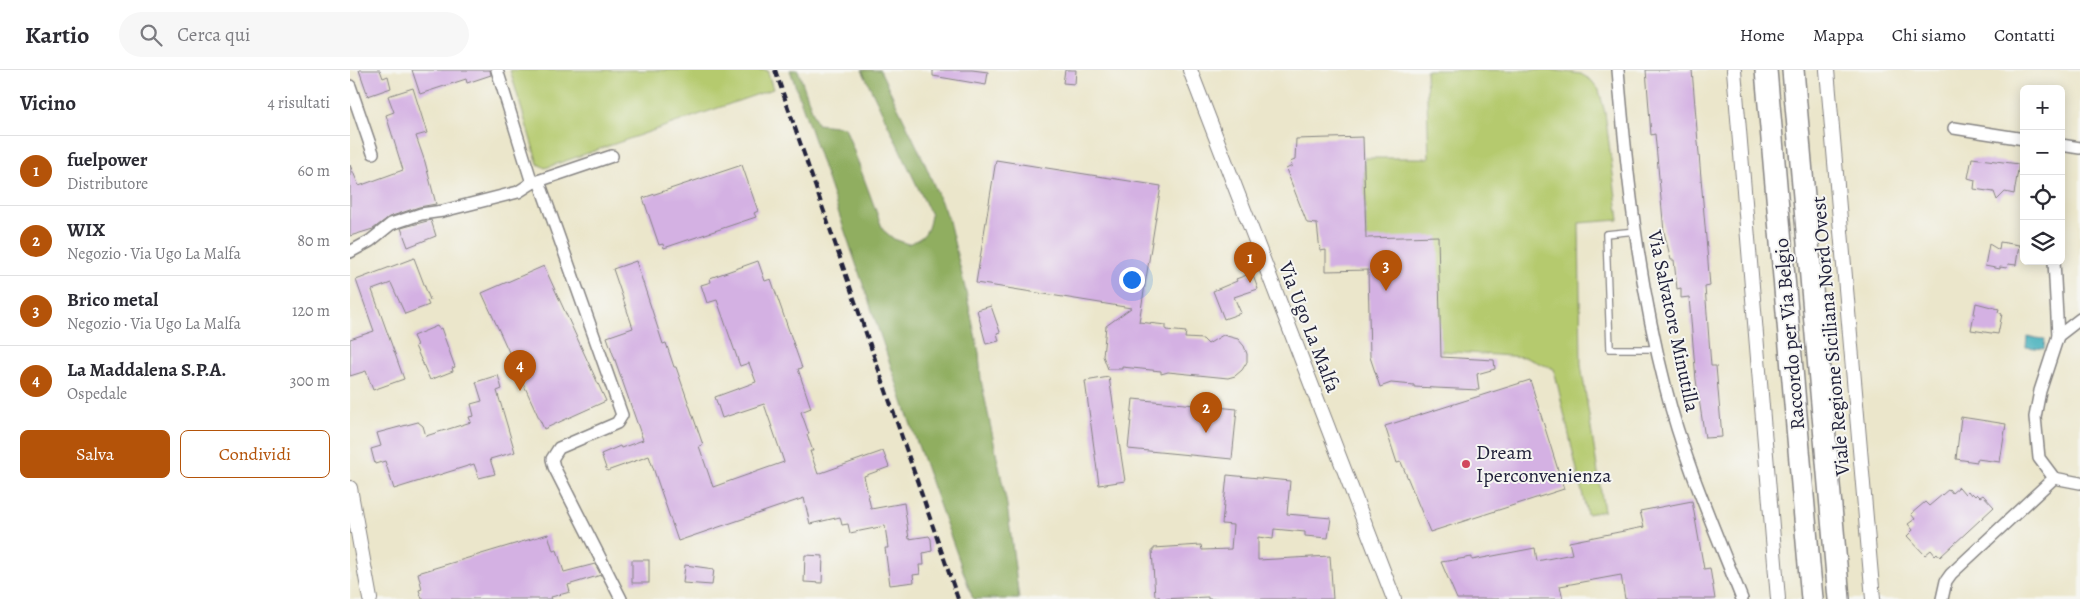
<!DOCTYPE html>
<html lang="it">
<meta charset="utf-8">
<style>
:root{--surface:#fff;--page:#f7f7f7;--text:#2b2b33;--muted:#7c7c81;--line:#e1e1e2;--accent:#b45309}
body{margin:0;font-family:Alegreya,serif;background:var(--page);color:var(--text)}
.controls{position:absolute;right:15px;top:15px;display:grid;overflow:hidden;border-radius:8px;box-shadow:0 2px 12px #0003}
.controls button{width:45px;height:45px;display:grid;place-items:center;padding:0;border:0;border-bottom:1px solid var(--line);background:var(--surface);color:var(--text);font:25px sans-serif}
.you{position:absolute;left:781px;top:209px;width:18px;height:18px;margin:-12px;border:4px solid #fff;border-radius:50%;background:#1a73e8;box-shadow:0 0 0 8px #1a73e833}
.badge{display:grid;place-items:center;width:32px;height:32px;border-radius:50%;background:var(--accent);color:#fff;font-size:16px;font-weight:700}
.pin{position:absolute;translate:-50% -41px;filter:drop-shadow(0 1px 2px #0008)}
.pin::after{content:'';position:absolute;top:26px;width:18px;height:15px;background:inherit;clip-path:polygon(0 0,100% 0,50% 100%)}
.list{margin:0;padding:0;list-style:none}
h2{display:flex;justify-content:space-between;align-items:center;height:65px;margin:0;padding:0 20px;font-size:21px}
h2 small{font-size:16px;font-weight:400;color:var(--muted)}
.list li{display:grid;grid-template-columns:32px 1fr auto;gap:15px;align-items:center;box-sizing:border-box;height:70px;padding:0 20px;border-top:1px solid var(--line)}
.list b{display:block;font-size:19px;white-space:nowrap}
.list p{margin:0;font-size:16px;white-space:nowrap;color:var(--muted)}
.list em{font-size:16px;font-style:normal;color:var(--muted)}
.actions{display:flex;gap:10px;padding:15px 20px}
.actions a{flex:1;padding:11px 0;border:1px solid var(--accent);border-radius:8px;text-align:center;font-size:18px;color:var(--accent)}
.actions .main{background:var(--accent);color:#fff}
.icon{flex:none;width:28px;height:28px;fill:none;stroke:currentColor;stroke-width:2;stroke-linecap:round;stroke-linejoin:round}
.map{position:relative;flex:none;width:1730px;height:529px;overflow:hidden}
header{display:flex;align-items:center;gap:30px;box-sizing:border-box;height:70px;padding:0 25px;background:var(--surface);border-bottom:1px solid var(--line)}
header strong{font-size:24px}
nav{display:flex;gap:28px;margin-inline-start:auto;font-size:18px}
.search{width:350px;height:45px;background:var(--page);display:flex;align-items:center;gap:12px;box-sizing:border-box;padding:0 18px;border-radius:28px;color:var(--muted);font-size:19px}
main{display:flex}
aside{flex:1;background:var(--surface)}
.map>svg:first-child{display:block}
.green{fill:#b5ca6e;stroke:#6c7654}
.forest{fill:#90ae61;stroke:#59684e}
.water{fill:#3dadba;stroke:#30687a}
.building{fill:#d4b1e3}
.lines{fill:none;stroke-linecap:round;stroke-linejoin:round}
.service-casing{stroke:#868483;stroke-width:8}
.minor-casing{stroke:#868483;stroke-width:14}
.tertiary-casing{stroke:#868483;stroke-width:16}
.motorway-casing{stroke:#868483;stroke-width:24}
.service{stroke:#fff;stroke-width:5.5}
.minor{stroke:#fff;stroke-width:11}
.tertiary{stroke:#fff;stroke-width:14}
.motorway{stroke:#fff;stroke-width:21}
.rail{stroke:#22223b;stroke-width:4;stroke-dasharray:8 4;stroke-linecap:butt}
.poi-dot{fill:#d1495b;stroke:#f6f6f2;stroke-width:2}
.labels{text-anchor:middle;stroke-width:4;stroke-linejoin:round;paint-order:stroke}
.street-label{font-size:20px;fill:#22223b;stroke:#f6f6f2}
.poi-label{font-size:20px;fill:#22223b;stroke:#f6f6f2;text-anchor:start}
</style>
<header>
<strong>Kartio</strong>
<div class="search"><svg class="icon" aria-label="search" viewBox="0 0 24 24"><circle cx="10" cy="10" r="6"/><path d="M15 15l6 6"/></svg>Cerca qui</div>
<nav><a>Home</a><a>Mappa</a><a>Chi siamo</a><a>Contatti</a></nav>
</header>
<main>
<aside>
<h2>Vicino<small>4 risultati</small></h2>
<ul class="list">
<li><span class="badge">1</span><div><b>fuelpower</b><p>Distributore</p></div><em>60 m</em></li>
<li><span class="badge">2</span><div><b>WIX</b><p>Negozio · Via Ugo La Malfa</p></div><em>80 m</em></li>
<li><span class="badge">3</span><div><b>Brico metal</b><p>Negozio · Via Ugo La Malfa</p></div><em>120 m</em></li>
<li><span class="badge">4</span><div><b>La Maddalena S.P.A.</b><p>Ospedale</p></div><em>300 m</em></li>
</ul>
<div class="actions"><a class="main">Salva</a><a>Condividi</a></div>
</aside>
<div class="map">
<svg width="1730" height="529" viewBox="0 0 1730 529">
<rect width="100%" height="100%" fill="#f6f6f2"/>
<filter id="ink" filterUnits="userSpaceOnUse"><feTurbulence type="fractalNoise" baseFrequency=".02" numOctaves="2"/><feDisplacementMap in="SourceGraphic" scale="10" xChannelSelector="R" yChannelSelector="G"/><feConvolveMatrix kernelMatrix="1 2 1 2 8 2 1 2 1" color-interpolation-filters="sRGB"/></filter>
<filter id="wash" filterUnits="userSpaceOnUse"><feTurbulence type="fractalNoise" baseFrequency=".0096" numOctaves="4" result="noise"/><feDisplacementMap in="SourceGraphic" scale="20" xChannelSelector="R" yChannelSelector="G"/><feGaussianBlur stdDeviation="1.12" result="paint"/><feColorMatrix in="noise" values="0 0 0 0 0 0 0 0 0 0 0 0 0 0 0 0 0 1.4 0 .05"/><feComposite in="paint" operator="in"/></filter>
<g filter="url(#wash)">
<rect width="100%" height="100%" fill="#ebe6cb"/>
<g class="green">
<path d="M160 0H417L423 19 195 98 188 94Z"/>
<path d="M1076 0H1202L1231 4 1241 10 1249 20 1255 43 1269 150 1229 153 1231 295 1254 441 1237 444 1204 299 1174 287 1091 281 1016 168 1014 88H1079Z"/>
</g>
<path class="forest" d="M440 0H448L467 54 495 57 533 160 544 169 558 174C575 167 578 163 581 145L512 0H530L573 89 599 151 616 222 629 283 631 310 657 435 669 529H623L564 364Z"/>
<path class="water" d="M1677 267 1695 269 1694 279 1676 277Z"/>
<g id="blocks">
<g class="building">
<path d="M9 0H30L33 8 38 6 41 18 18 26Z"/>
<path d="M62 0H140L141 5 117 13 116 9 70 24Z"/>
<path d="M583 0H622L638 2 636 15 583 6Z"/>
<path d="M715 0H726L725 14 713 13Z"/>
<path d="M1296 0H1342L1360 216 1355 217 1361 296H1366L1372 367 1355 368 1346 310 1339 227 1331 228V218L1327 219 1324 190H1321L1314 162 1305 64 1301 65Z"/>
<path d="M63 18 77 63 66 66 75 92 86 134 69 137 39 147 23 159 0 166V95L9 116 53 100 36 45 44 42 38 26Z"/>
<path d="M1013 67 1016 168 1088 166 1091 287 1144 290 1145 299 1127 304 1129 320 1064 317V315L1041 313 1030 317 1020 287 1018 200 976 201V180L970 181 967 154 957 153 936 99 942 96 940 92 945 90 946 69Z"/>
<path d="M1622 88 1669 94 1664 124 1655 122 1647 130 1644 122 1624 119 1625 110 1618 108Z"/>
<path d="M646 90 811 116 789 252 816 255V260L836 262 835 268 853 269 858 274 873 265 888 269 894 276 897 284V292L892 300 885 306 878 308 818 302 811 304V301L772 297V299H758L753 286 756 256 781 238 626 213Z"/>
<path d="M392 95 408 141 404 143 406 147 314 178 313 174 309 175 293 128Z"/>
<path d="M81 150 86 166 58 177 51 158Z"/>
<path d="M1650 172 1669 175 1666 195 1658 194 1657 198 1650 197V199L1635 196 1639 174 1649 180Z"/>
<path d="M64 188 80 230 77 231 79 235 55 244 41 213 22 220 54 309 23 320 16 301 0 306V269L24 261 6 210Z"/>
<path d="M286 191 313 274 316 273 324 297H326L353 375 349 376 363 417 434 392 414 334 372 348 365 327 406 312 399 293 390 296 367 230 357 233 351 215 361 212 360 208 408 191 415 211 421 209 452 298 448 299 461 338 451 342 459 364 457 365 463 381H460L468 404 533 381 539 397 514 406 521 439 554 433 559 469 579 466 581 469 582 481 573 483 574 495H569L570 504 563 505 564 512 540 515 535 478H538L535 456 500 463 498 454 492 455 490 447 460 454 454 428 328 471 299 386 257 401 251 384 270 376 271 378 293 370 257 267 283 258 263 199Z"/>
<path d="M194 196 256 331 194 359 132 223Z"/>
<path d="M902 203 908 219 884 227 891 243 874 249 863 221 887 211 886 209Z"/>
<path d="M1626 233 1649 239 1648 242 1652 244 1648 264 1621 260Z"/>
<path d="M641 236 650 262 647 263 649 271 636 274 627 240Z"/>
<path d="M87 256 89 259 91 258 105 297 102 298 103 301 80 310 65 276 67 275 63 266Z"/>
<path d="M148 305 152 319 147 321 165 382 140 389 145 404 129 408 124 394 44 419 35 391 25 394 21 379 31 376 27 363 68 352 73 356 76 366 121 352 119 347 124 346 121 334 132 331 126 312Z"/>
<path d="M759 307 775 411 749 415 735 311Z"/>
<path d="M1180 310 1214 419 1080 462 1051 392 1047 393 1035 356Z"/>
<path d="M783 329 887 339 882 389 778 379Z"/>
<path d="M1611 347 1656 354 1650 392 1627 389V392L1606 389Z"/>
<path d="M877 405 940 411 937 444 981 448 978 468 955 466V462L924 459 923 469 908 467V490L980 486 983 529H858V527L809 529V526H805L802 480H804V478L851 475 852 480 881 479 883 455 872 454Z"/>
<path d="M1609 417 1615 424 1618 421 1621 425 1622 423 1625 426 1627 424 1630 427 1633 425 1644 437 1590 487 1587 483 1585 485 1581 480 1575 485 1557 466 1563 460 1558 454 1565 449 1561 444 1575 432 1579 436 1599 419 1602 423Z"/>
<path d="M1342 431 1354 499 1360 498 1365 529H1275L1271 505 1210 516 1213 529H1107L1091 492 1122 487V490L1185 478 1187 491 1222 484 1219 472 1294 457 1290 441Z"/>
<path d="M198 464 203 481 207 480 214 502 245 494 251 505 218 515 220 522 201 527 202 529H72L69 520 72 519 68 503Z"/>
<path d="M455 485 473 486 472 513 454 512Z"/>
<rect x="282" y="490" width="17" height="23"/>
<path d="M335 495 364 499 362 515 333 513Z"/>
</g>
</g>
</g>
<g filter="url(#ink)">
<use href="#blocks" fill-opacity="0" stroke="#868483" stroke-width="1"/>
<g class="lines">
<defs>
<path id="service" d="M1286 161 1256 164 1260 279H1307"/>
<g id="minor">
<path d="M147 0 182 113 262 86"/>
<path d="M1268 0C1277 107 1289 215 1316 319 1334 391 1365 460 1392 529"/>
<path d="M0 16 23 83"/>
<path d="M1604 58 1674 69"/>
<path d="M1711 75 1730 78"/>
<path d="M189 111 272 345 267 353 209 378 202 389 204 397 271 529"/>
<path d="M0 182 20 171 41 154 71 144 93 141 168 122 182 113"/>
<path d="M1704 191 1708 266 1690 321 1685 347 1689 388 1704 408 1730 413"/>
<path d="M1708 266 1730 249"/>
<path d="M1592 529 1596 511 1601 504 1704 408"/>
</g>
<g id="tertiary">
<path d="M840 0 1044 529"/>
<path d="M1384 0 1428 529"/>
<path d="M1477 0 1523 529"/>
<path d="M0 418 20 529"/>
</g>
<g id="motorway">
<path d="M1416 0 1462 529"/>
<path d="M1443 0 1489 529"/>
</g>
</defs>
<use href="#service" class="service-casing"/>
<use href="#minor" class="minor-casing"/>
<use href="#tertiary" class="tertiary-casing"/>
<use href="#motorway" class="motorway-casing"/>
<use href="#service" class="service"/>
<use href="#minor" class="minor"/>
<use href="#tertiary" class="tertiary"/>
<use href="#motorway" class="motorway"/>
<path class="rail" d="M425 0 608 529"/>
</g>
</g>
<circle class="poi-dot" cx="1116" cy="394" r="5"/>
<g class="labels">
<g class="street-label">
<text transform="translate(1324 251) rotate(78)" y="7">Via Salvatore Minutilla</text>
<text transform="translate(960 257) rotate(69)" y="7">Via Ugo La Malfa</text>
<text transform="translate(1439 264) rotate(-95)" y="7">Raccordo per Via Belgio</text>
<text transform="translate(1480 266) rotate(-95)" y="7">Viale Regione Siciliana Nord Ovest</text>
</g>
<g class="poi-label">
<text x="1126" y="389">Dream<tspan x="1126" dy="23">Iperconvenienza</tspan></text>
</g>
</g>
</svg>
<div class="controls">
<button>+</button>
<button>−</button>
<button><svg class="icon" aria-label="locate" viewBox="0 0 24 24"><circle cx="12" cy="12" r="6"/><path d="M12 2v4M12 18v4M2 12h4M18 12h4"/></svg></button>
<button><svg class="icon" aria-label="layers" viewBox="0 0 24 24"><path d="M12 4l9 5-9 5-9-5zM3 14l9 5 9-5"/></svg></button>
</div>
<div class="you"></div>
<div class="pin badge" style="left:900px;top:213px">1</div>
<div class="pin badge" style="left:856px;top:363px">2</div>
<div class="pin badge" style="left:1036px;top:221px">3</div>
<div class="pin badge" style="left:170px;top:321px">4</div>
</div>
</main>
